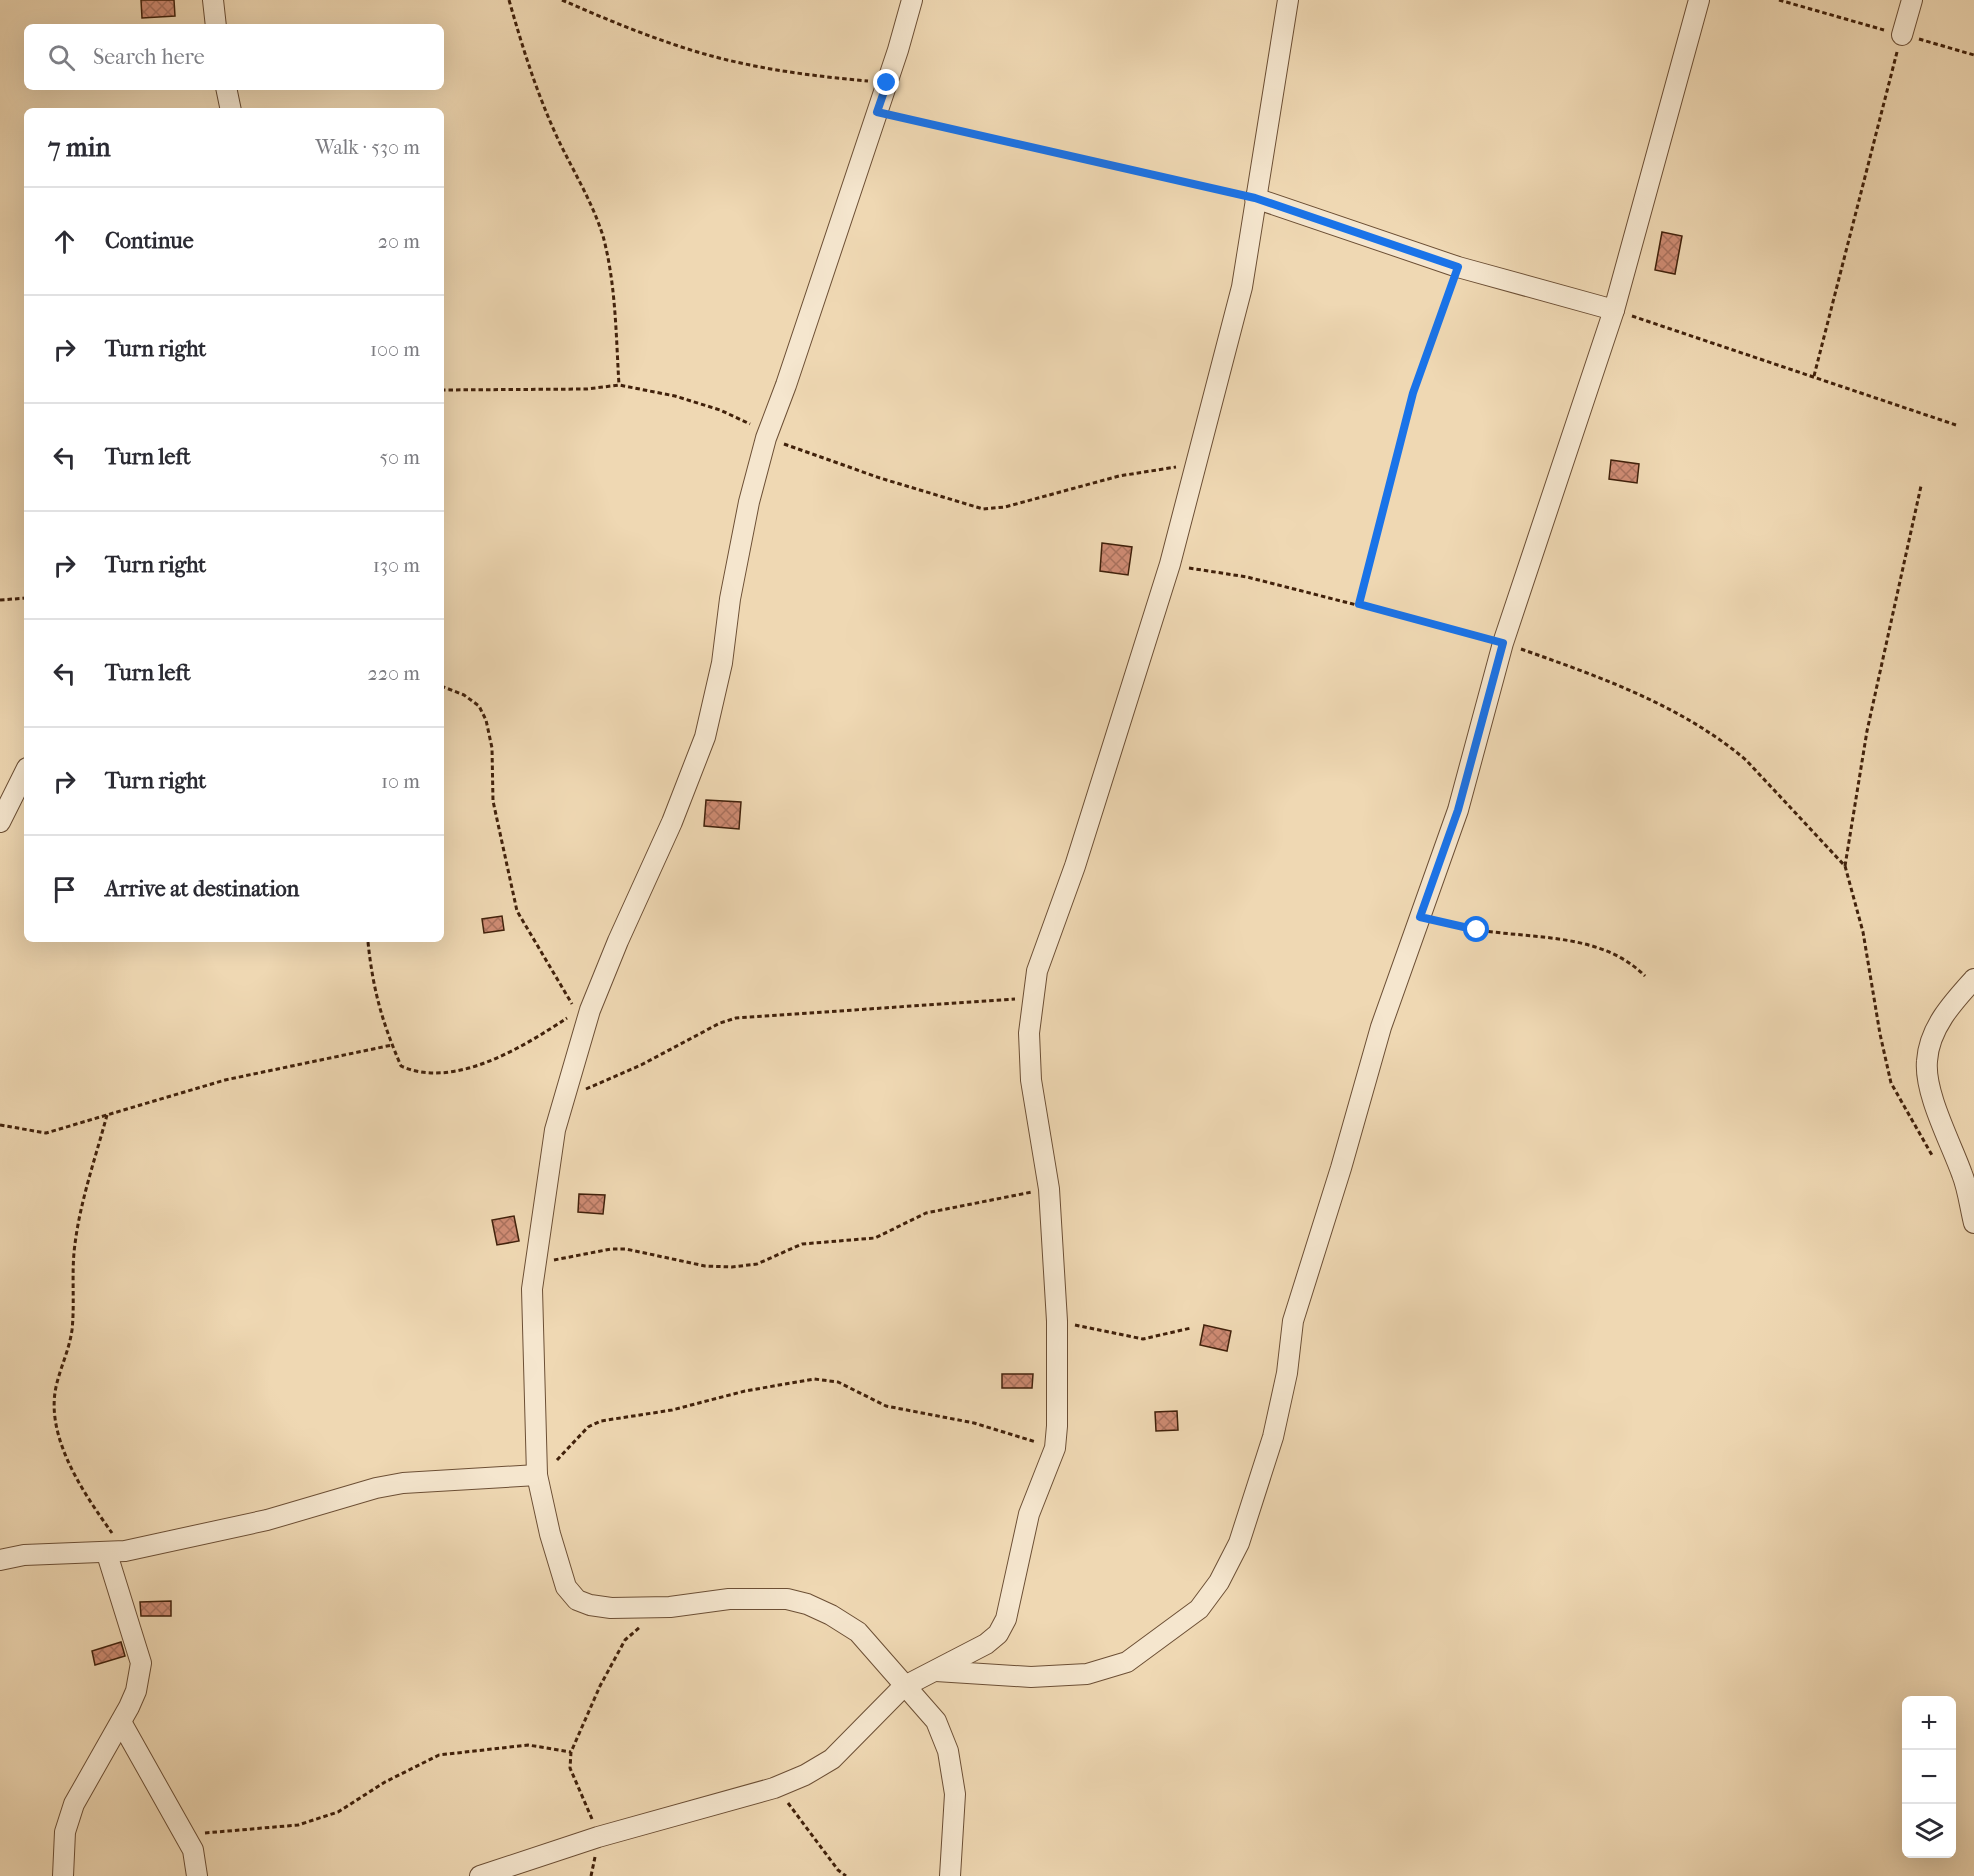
<!DOCTYPE html>
<meta charset="utf-8">
<style>
:root{--surface:#fff;--page:#f2f2f3;--text:#2b2b33;--muted:#7c7c81;--line:#e1e1e2}
body{margin:0;font-family:"IM FELL French Canon",serif;background:var(--page);color:var(--text)}
.controls{position:absolute;right:18px;bottom:18px;display:grid;overflow:hidden;border-radius:9px;box-shadow:0 6px 24px #0002}
.controls button{width:54px;height:54px;display:grid;place-items:center;padding:0;border:0;border-bottom:2px solid var(--line);background:var(--surface);color:var(--text);font:30px sans-serif}
.stop{position:absolute;width:18px;height:18px;margin:-14px;border:4px solid #1a73e8;border-radius:50%;background:#fff}
.stop.end{background:#1a73e8;border-color:#fff;box-shadow:0 2px 6px #0008}
.list{margin:0;padding:0;list-style:none}
h2{display:flex;justify-content:space-between;align-items:center;height:78px;margin:0;padding:0 24px;font-size:26px}
h2 small{font-size:20px;font-weight:400;color:var(--muted)}
.list li{display:grid;grid-template-columns:39px 1fr auto;gap:18px;align-items:center;box-sizing:border-box;height:108px;padding:0 24px;border-top:2px solid var(--line)}
.list b{display:block;font-size:22px;white-space:nowrap}
.list em{font-size:20px;font-style:normal;color:var(--muted)}
.icon{flex:none;width:33px;height:33px;fill:none;stroke:currentColor;stroke-width:2;stroke-linecap:round;stroke-linejoin:round}
.map{position:relative;flex:none;width:1974px;height:1876px;overflow:hidden}
.search{position:absolute;background:var(--surface);box-shadow:0 6px 24px #0002;left:24px;top:24px;width:420px;height:66px;display:flex;align-items:center;gap:15px;box-sizing:border-box;padding:0 21px;border-radius:9px;color:var(--muted);font-size:22px}
.panel{position:absolute;background:var(--surface);box-shadow:0 6px 24px #0002;left:24px;top:108px;width:420px;height:834px;border-radius:9px}
.map>svg:first-child{display:block}
.building{fill:url(#building-cross-hatch);stroke:#41210b;stroke-width:1.5}
.lines{fill:none;stroke-linecap:round;stroke-linejoin:round}
.street-casing{stroke:#6c4f35;stroke-width:22}
.path{stroke:#41210b;stroke-width:3;stroke-dasharray:4.5 3;stroke-linecap:butt}
.street{stroke:#f5e6ce;stroke-width:20}
.route{stroke:#1a73e8;stroke-width:8}
</style>
<div class="map">
<svg width="1974" height="1876" viewBox="0 0 1974 1876">
<defs>
<pattern id="building-cross-hatch" width="8" height="8" patternUnits="userSpaceOnUse" patternTransform="scale(1.5)"><rect width="8" height="8" fill="#ce8b73"/><path d="M0 0l8 8M0 8l8-8" fill="none" stroke="#a9715d"/></pattern>
</defs>
<rect width="100%" height="100%" fill="#efd8b3"/>
<filter id="stains"><feTurbulence type="fractalNoise" baseFrequency=".00333" numOctaves="4"/><feColorMatrix values="0 0 0 0 .2 0 0 0 0 .09 0 0 0 0 .02 0 0 0 .5 -.17"/></filter>
<radialGradient id="worn" r=".72"><stop offset=".6" stop-color="#630" stop-opacity="0"/><stop offset="1" stop-color="#630" stop-opacity=".3"/></radialGradient>
<g class="building">
<path d="M141 0H174L175 16 142 18Z"/>
<path d="M1662 232 1682 236 1675 274 1655 270Z"/>
<path d="M1611 460 1639 464 1637 483 1609 479Z"/>
<path d="M1102 543 1132 547 1128 575 1100 571Z"/>
<path d="M706 800 741 802 739 829 704 826Z"/>
<path d="M502 916 504 930 484 933 482 919Z"/>
<path d="M579 1194 605 1195 603 1214 578 1212Z"/>
<path d="M514 1216 519 1241 497 1245 492 1220Z"/>
<path d="M1204 1325 1231 1331 1227 1351 1200 1345Z"/>
<path d="M1002 1374H1033L1032 1388H1002Z"/>
<path d="M1177 1411 1178 1430 1156 1431 1155 1412Z"/>
<path d="M171 1601V1616H141L140 1602Z"/>
<path d="M121 1642 125 1656 95 1665 92 1651Z"/>
</g>
<g class="lines">
<defs>
<g id="street">
<path d="M213 0 216 27"/>
<path d="M912 0 898 50 786 385 766 438 749 502 730 599 722 663 705 737 672 822 618 941 590 1010 555 1130 532 1289 537 1475 550 1534 566 1587 577 1600 590 1605 611 1608 670 1607 729 1599H787L807 1604 831 1615 858 1632 936 1721 948 1751 955 1794 950 1876"/>
<path d="M1902 35 1912 0"/>
<path d="M226 87 231 111"/>
<path d="M1255 198 1458 267 1614 310"/>
<path d="M0 822 27 768"/>
<path d="M1974 979C1953 1002 1929 1028 1927 1061 1924 1093 1951 1143 1962 1174 1968 1189 1970 1207 1974 1223"/>
<path d="M0 1560 24 1555 125 1551 267 1520 376 1488 403 1483 537 1475"/>
<path d="M936 1671 1031 1677 1087 1674 1127 1662 1199 1609 1219 1582 1239 1543 1273 1437 1287 1373 1293 1321 1341 1168 1381 1027 1458 810 1503 643 1614 310 1699 0"/>
<path d="M121 1722 193 1850 197 1876"/>
<path d="M63 1876 65 1832 74 1804 129 1707 136 1691 141 1663 107 1554"/>
<path d="M480 1876 598 1837 774 1788 805 1775 832 1759 903 1687 986 1644 998 1634 1006 1619 1029 1514 1055 1448 1057 1426V1321L1049 1189 1031 1080 1029 1033 1037 971 1075 866 1170 564 1242 287 1288 0"/>
</g>
</defs>
<use href="#street" class="street-casing"/>
<g class="path">
<path d="M509 0C523 49 536 91 557 137 573 171 592 201 603 236 616 284 616 337 619 385"/>
<path d="M562 0C617 24 677 49 736 62 780 72 824 77 868 81"/>
<path d="M1779 0 1884 30"/>
<path d="M1919 39 1974 55"/>
<path d="M896 117 1238 194"/>
<path d="M1632 316 1956 425"/>
<path d="M1814 376 1897 52"/>
<path d="M441 390 587 389 619 385 675 396 720 410 750 424"/>
<path d="M784 444 880 478 983 509 1005 507 1119 476 1176 467"/>
<path d="M1189 568 1247 577 1486 638"/>
<path d="M0 600 27 598"/>
<path d="M1359 604 1413 393 1452 283"/>
<path d="M1521 649C1600 677 1681 705 1746 760L1845 866 1863 932 1880 1034 1891 1083 1933 1157"/>
<path d="M441 686 464 695 479 706 486 720 492 748 493 801 517 911 572 1004"/>
<path d="M1845 866 1867 731 1921 486"/>
<path d="M1437 921C1450 924 1464 928 1478 930 1535 939 1602 933 1645 976"/>
<path d="M368 942C373 990 382 1022 401 1066 454 1090 523 1047 567 1018"/>
<path d="M586 1089 641 1065 720 1023 736 1018 1015 999"/>
<path d="M107 1115C96 1156 80 1202 75 1244 71 1272 75 1302 72 1330 69 1351 60 1368 56 1387 45 1438 85 1495 112 1533"/>
<path d="M0 1125 46 1133 225 1080 392 1045"/>
<path d="M554 1260 611 1249H626L705 1266 732 1267 757 1264 802 1244 875 1238 926 1213 1032 1192"/>
<path d="M1075 1325 1143 1339 1191 1328"/>
<path d="M557 1460 588 1427 601 1421 672 1410 745 1391 814 1379 838 1382 886 1406 974 1423 1036 1442"/>
<path d="M788 1803 838 1870 846 1876"/>
<path d="M592 1819 570 1768 571 1752 600 1686 625 1640 640 1627"/>
<path d="M205 1833 298 1825 338 1812 385 1782 439 1755 528 1745 571 1752"/>
<path d="M591 1876 595 1857"/>
</g>
<use href="#street" class="street"/>
</g>
<g class="lines">
<path class="route" d="M887 83 877 112 1255 198 1458 267 1413 393 1359 604 1503 643 1458 810 1420 917 1477 930"/>
</g>
<rect width="100%" height="100%" filter="url(#stains)"/>
<rect width="100%" height="100%" fill="url(#worn)"/>
</svg>
<div class="controls">
<button>+</button>
<button>−</button>
<button><svg class="icon" aria-label="layers" viewBox="0 0 24 24"><path d="M12 4l9 5-9 5-9-5zM3 14l9 5 9-5"/></svg></button>
</div>
<div class="stop" style="left:1477px;top:930px"></div>
<div class="stop end" style="left:887px;top:83px"></div>
<div class="search"><svg class="icon" aria-label="search" viewBox="0 0 24 24"><circle cx="10" cy="10" r="6"/><path d="M15 15l6 6"/></svg>Search here</div>
<section class="panel">
<h2>7 min<small>Walk · 530 m</small></h2>
<ul class="list">
<li><svg class="icon" aria-label="ahead" viewBox="0 0 24 24"><path d="M12 20V5M6 11l6-6 6 6"/></svg><div><b>Continue</b></div><em>20 m</em></li>
<li><svg class="icon" aria-label="right" viewBox="0 0 24 24"><path d="M7 20v-9h11M14 6l5 5-5 5"/></svg><div><b>Turn right</b></div><em>100 m</em></li>
<li><svg class="icon" aria-label="left" viewBox="0 0 24 24"><path d="M17 20v-9H6M10 6l-5 5 5 5"/></svg><div><b>Turn left</b></div><em>50 m</em></li>
<li><svg class="icon" aria-label="right" viewBox="0 0 24 24"><path d="M7 20v-9h11M14 6l5 5-5 5"/></svg><div><b>Turn right</b></div><em>130 m</em></li>
<li><svg class="icon" aria-label="left" viewBox="0 0 24 24"><path d="M17 20v-9H6M10 6l-5 5 5 5"/></svg><div><b>Turn left</b></div><em>220 m</em></li>
<li><svg class="icon" aria-label="right" viewBox="0 0 24 24"><path d="M7 20v-9h11M14 6l5 5-5 5"/></svg><div><b>Turn right</b></div><em>10 m</em></li>
<li><svg class="icon" aria-label="arrive" viewBox="0 0 24 24"><path d="M6 21V4h12l-3 4 3 4H6"/></svg><div><b>Arrive at destination</b></div></li>
</ul>
</section>
</div>
